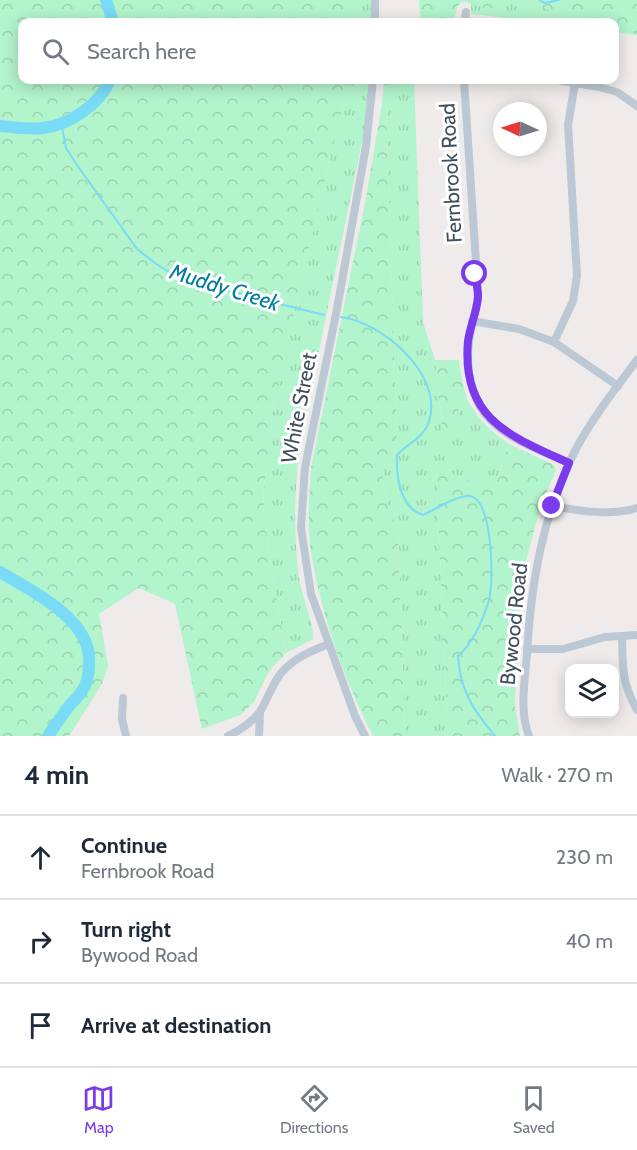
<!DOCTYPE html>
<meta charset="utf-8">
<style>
:root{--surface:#fff;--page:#f2f2f3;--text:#1f2937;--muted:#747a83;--line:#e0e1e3;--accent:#7c3aed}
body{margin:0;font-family:Cabin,sans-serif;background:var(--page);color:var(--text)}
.controls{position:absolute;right:18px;bottom:18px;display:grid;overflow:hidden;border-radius:12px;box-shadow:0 3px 15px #0003}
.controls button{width:54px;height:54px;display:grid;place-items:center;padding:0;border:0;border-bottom:2px solid var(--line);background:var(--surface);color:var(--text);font:30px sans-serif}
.compass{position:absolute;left:493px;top:102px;width:54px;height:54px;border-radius:50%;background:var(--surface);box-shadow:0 3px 15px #0003;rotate:274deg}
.stop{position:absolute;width:18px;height:18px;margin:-14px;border:4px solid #7c3aed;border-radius:50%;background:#fff}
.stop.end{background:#7c3aed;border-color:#fff;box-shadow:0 2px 6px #0008}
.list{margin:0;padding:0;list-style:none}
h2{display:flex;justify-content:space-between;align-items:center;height:78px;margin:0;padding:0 24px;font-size:26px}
h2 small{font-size:20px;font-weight:400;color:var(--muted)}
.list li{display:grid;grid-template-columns:39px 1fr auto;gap:18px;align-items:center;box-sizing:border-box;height:84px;padding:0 24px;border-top:2px solid var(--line)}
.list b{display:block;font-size:22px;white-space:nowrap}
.list p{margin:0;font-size:20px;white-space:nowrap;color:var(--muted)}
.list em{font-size:20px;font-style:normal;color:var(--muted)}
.icon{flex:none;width:33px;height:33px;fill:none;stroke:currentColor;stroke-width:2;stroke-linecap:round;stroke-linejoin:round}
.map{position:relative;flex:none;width:637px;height:736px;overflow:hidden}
.search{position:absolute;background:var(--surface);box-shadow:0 3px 15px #0003;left:18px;right:18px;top:18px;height:66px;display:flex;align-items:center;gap:15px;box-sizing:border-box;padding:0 21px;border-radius:12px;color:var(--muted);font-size:22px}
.sheet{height:330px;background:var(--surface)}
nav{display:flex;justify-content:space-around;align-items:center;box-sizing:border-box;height:84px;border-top:2px solid var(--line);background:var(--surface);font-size:16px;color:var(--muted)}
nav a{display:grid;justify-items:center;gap:3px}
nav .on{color:var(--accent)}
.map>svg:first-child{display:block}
.grass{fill:url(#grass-tufts)}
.forest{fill:url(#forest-crowns)}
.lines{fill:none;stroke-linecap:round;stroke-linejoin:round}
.stream{stroke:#79dbf6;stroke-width:2}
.river{stroke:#79dbf6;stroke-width:12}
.minor{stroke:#bcc8d3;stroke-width:8}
.route{stroke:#7c3aed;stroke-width:8}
.labels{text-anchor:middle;stroke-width:6;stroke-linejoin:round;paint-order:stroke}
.street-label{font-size:21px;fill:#424f5b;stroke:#fff}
.water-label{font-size:22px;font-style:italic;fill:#027d9f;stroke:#fff}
</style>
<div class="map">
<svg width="637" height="736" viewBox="0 0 637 736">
<defs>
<pattern id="grass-tufts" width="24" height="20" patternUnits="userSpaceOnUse" patternTransform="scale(1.5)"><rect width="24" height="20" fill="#b2f4cc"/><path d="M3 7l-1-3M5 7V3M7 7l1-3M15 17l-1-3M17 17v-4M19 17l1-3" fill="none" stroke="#9ad3b1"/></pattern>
<pattern id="forest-crowns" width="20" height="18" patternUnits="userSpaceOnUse" patternTransform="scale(1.5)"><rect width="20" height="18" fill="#b2f4cc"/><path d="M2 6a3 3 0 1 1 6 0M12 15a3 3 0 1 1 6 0" fill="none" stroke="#9ad3b1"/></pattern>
</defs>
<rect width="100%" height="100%" fill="#efebeb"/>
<g class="grass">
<path d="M345 0H372L373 22H345Z"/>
<path d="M471 0H637V35L615 32 614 22H540L471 14Z"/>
<path d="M346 80H370L364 132 302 433C294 482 293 528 299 577 302 595 309 613 313 631V639L286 653 269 557 263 496 274 398 346 92Z"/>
<path d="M384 80H414L423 322 435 360 443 434 455 433 459 403 467 399C478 419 490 431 509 444L496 484 479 485 436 467 448 736H405L398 529C390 510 377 483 386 462 389 455 393 447 397 440L386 104H382Z"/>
</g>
<g class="forest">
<path d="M0 0H345V22H22V80H346V92L274 398 263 496 269 557 286 653 269 671 254 702 240 715 202 729 175 604 139 588 99 614 108 666 102 684 69 736H0Z"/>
<path d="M419 0H508L504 8C496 8 485 9 477 6 470 4 468 1 461 2L457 8 453 22H421Z"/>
<path d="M526 0H637V35L615 28 614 22C582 22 555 14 526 0Z"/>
<path d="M382 104H386L397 440C393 448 389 455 386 462 377 483 390 510 398 529L405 736H373C344 679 321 615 311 552 307 525 309 496 311 468L366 198Z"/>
<path d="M435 360H459L462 381 467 399 459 403 455 434H443Z"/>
<path d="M509 444 554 465 556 470 541 505 526 561 519 615 515 705 520 736H448L436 467 479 485 496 484Z"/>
</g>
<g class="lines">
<g class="stream">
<path d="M539 0 545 3 559 0"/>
<path d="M61 122 66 148 77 165 137 249 155 263 175 276 205 285 324 315"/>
<path d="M341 317C382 322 444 375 429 421 424 438 408 443 397 455 396 476 400 508 423 515 434 510 457 495 470 496 493 500 494 581 489 600 483 620 474 642 458 656 460 690 473 710 495 736"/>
</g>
<g class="river">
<path d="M106 0 113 22"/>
<path d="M0 126C14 127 29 130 43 128 70 125 100 104 110 80"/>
<path d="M0 572C32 591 93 620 89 664 89 673 87 684 82 691 79 696 74 701 70 705 62 715 55 726 48 736"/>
</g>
<g class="minor">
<path d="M375 0V22"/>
<path d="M465 22 466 12"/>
<path d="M464 80C468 151 473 222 478 293 478 303 474 315 472 325 466 351 466 380 479 405 496 436 538 449 569 463"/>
<path d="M558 80 599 87 617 92 637 106"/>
<path d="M472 321 519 329 554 342 618 386"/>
<path d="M554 342 573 301 577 276 568 125 575 83"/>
<path d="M552 506C580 511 609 516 637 508"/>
<path d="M622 636C623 667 621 681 637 710"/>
<path d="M527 649H563L605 637 637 635"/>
<path d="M123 698 122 719 126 736"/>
<path d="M228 736C239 731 254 721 261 710 268 698 272 685 281 673 294 658 311 651 329 644"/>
<path d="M259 736 260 712"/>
<path d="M365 736 355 716 311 594 301 528 305 467 337 309 366 146 373 80"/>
<path d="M529 736C519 711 525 680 527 654 531 583 543 511 577 447 594 416 616 388 637 360"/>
</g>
</g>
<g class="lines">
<path class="route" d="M475 274C476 281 478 289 478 297 477 312 470 326 468 341 461 419 510 436 569 463L552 506"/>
</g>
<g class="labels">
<g class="street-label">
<text transform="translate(451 173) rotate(-93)" y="7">Fernbrook Road</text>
<text transform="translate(299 408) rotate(-79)" y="7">White Street</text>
<text transform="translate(514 624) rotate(-84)" y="7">Bywood Road</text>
</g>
<g class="water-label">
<text transform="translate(225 287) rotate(17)" y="8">Muddy Creek</text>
</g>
</g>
</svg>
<div class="controls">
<button><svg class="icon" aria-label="layers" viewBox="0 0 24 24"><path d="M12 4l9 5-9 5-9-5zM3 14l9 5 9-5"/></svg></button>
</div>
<svg class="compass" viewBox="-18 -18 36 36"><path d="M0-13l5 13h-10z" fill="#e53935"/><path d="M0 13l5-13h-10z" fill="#747a83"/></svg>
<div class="stop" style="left:475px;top:274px"></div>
<div class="stop end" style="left:552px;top:506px"></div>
<div class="search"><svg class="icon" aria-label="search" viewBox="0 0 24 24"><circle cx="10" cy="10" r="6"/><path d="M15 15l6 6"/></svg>Search here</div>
</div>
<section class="sheet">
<h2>4 min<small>Walk · 270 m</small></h2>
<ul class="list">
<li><svg class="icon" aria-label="ahead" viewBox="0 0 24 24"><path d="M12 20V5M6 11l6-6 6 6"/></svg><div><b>Continue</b><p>Fernbrook Road</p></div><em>230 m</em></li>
<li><svg class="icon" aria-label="right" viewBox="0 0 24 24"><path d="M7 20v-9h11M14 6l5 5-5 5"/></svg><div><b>Turn right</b><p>Bywood Road</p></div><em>40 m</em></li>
<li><svg class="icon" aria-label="arrive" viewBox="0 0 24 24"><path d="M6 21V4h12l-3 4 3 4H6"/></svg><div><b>Arrive at destination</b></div></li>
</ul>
</section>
<nav>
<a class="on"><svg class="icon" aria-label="map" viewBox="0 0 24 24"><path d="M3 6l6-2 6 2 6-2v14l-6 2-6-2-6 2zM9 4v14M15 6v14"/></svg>Map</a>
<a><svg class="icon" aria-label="directions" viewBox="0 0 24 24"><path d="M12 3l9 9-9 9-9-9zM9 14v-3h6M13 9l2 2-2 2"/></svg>Directions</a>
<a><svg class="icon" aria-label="saved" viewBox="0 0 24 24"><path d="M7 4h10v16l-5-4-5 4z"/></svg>Saved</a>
</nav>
